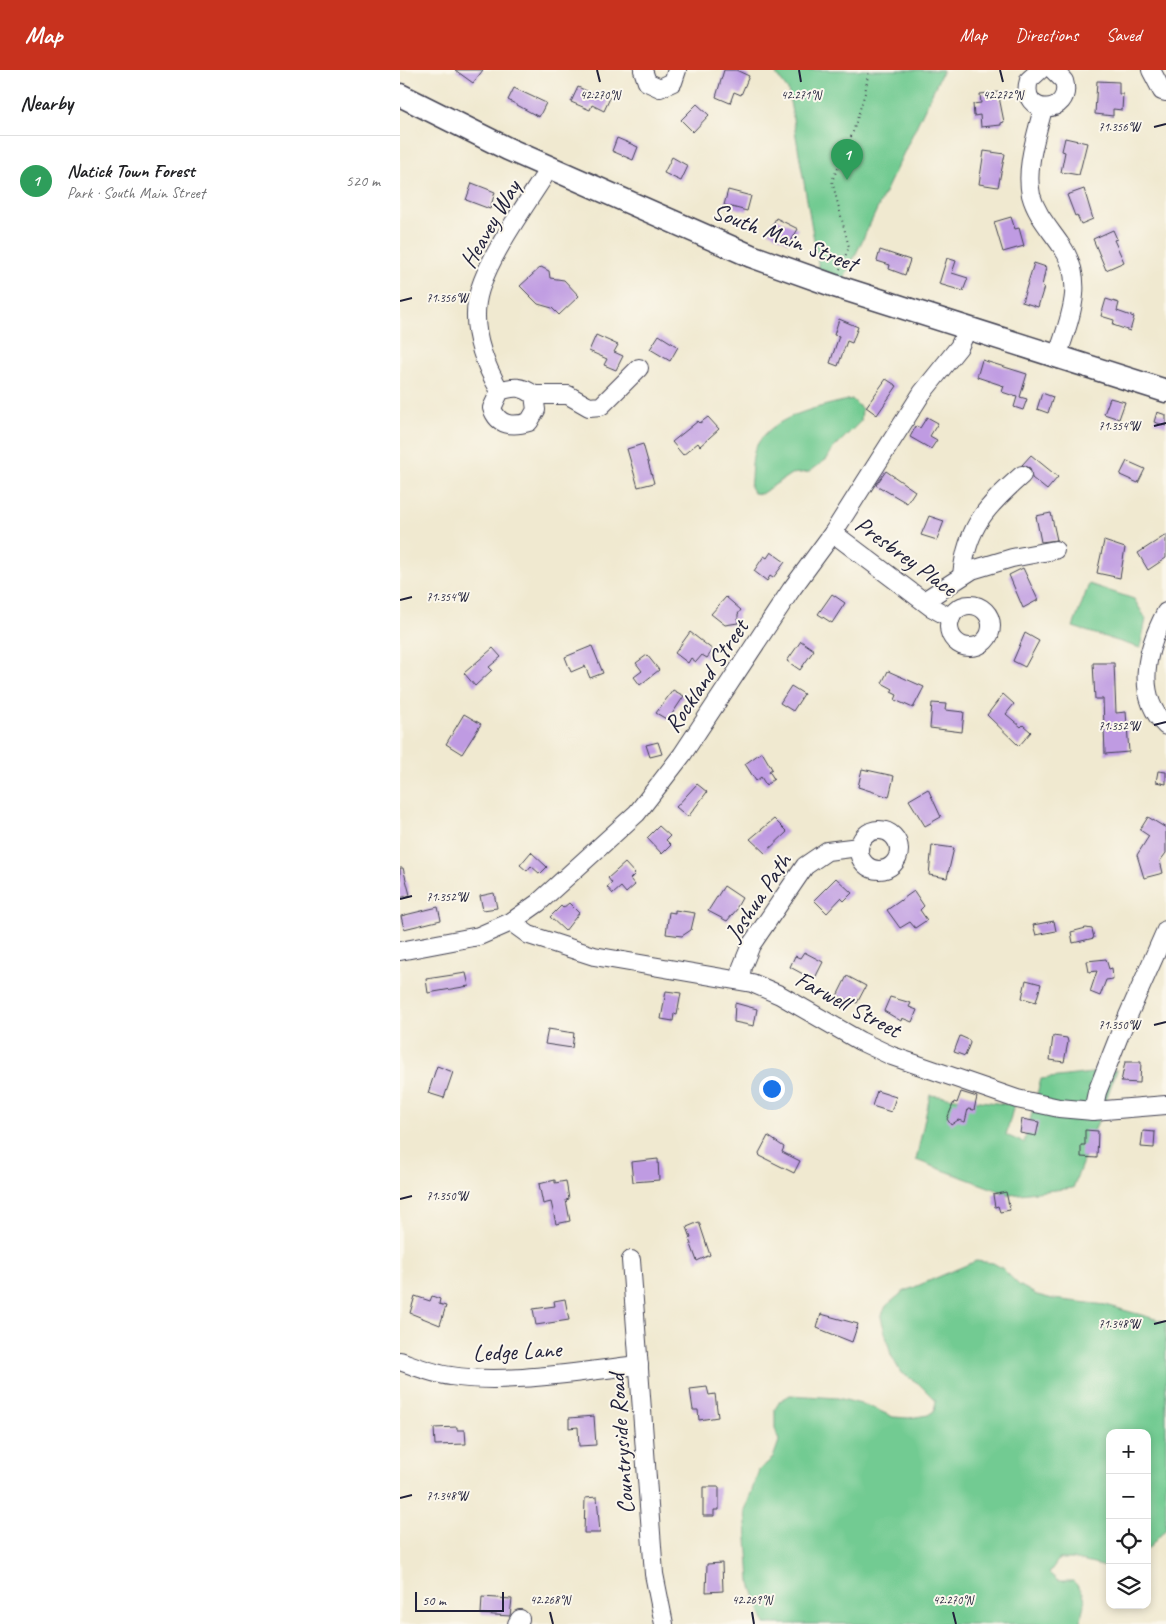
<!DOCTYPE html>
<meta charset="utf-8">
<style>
:root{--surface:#fff;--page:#f6f6f6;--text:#202124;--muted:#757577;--line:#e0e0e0;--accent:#c8321e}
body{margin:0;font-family:Caveat,sans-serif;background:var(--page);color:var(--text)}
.controls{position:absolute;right:15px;bottom:15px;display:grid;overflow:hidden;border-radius:10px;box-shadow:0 2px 8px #0003}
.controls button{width:45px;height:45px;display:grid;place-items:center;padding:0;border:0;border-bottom:1px solid var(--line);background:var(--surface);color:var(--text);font:25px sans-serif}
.scale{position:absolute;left:15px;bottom:12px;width:89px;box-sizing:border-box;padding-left:5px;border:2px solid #22223b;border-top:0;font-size:14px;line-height:18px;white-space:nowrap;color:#22223b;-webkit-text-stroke:4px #fbf7ec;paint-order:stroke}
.you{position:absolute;left:371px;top:1018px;width:18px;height:18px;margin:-12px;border:4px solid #fff;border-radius:50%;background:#1a73e8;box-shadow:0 0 0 8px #1a73e833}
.badge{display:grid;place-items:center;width:32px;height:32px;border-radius:50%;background:var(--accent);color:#fff;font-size:16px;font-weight:700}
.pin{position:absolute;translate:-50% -41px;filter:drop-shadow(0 1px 2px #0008)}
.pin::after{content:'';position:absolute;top:26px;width:18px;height:15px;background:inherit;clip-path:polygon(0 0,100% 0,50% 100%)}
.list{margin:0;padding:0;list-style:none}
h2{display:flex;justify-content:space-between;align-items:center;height:65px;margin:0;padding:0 20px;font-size:21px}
h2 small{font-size:16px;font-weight:400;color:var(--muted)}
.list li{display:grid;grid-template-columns:32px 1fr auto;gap:15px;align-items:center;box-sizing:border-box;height:90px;padding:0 20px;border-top:1px solid var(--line)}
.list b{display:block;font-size:19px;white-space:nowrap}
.list p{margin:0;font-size:16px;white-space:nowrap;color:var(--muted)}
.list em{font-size:16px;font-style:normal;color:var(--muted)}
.icon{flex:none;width:28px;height:28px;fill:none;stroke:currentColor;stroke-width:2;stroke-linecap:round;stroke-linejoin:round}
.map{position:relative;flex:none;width:766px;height:1554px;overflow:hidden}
header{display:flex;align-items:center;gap:30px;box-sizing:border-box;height:70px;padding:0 25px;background:var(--accent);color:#fff}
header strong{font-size:24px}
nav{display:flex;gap:28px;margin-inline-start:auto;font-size:18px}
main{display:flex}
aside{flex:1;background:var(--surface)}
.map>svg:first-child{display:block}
.green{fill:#72cb92;stroke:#4a7666}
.building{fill:#bf9be2}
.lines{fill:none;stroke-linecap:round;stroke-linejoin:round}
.minor-casing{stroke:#414051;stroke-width:20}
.major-casing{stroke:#414051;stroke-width:25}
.path{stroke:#414051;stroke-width:2;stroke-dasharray:1 4;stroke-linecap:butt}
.minor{stroke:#fff;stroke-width:18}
.major{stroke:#fff;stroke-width:22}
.ticks{fill:none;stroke:#22223b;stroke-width:2}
.labels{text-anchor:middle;stroke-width:4;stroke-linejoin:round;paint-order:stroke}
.street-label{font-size:24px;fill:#22223b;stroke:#fbf7ec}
.ticks-label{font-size:12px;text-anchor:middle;fill:#22223b;stroke:#fbf7ec;stroke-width:4;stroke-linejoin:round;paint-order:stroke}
</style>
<header>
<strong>Map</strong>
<nav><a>Map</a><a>Directions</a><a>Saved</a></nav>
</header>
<main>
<aside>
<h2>Nearby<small></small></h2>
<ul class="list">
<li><span class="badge" style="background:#2e9e5b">1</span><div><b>Natick Town Forest</b><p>Park · South Main Street</p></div><em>520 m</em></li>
</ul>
</aside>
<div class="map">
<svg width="766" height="1554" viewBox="0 0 766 1554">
<rect width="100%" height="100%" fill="#fbf7ec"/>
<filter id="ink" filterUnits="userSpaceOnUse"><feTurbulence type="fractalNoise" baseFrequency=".02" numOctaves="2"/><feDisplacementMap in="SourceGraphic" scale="10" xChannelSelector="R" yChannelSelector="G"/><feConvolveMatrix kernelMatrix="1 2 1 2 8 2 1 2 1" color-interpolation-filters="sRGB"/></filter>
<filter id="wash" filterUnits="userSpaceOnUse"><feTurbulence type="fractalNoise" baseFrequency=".0096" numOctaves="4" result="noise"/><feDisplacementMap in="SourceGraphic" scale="20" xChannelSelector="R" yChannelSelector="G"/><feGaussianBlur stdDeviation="1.12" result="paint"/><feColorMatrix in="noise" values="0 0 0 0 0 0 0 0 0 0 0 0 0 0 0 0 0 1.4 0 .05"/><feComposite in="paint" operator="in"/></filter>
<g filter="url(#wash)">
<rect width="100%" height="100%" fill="#f0e9d0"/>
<g class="green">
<path d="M373 0H543L444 209 419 199 388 20Z"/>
<path d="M452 329 462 339 461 351 432 380 427 389 409 402 391 404 361 424 354 423 350 417C352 406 351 389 355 379 370 345 420 337 452 329Z"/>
<path d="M689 514 734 529 746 549 740 578 673 557Z"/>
<path d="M717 1000 673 1118 610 1125 516 1090 530 1025 614 1035 606 1065 624 1073 641 1009Z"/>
<path d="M576 1191 593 1193 602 1198 619 1215 637 1225 653 1229 706 1235 766 1252V1459L747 1480V1363H710V1498L673 1489H659L649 1503 658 1511H673C693 1530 681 1532 681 1554H365L350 1511 345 1440 359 1400 373 1388 379 1371 375 1358V1339L380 1331 390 1325 438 1328 469 1336 493 1347 509 1348 528 1345 534 1341 536 1331 518 1313 501 1303 491 1285 481 1247 486 1236 503 1222Z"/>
</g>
<g id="blocks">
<g class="building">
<path d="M55 0H83L73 13Z"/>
<path d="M324 0H336L349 6 341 25 334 22 330 33 316 27Z"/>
<path d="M697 11 719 12V24H723L722 40 713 39V46L695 44Z"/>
<path d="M178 17 195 25 196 21 210 28 204 41 192 35 190 40 171 32Z"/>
<path d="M114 18 146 33 139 47 108 30Z"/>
<path d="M598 22 604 52 601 53V55L581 57 580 45 574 46 573 34 581 33 580 24Z"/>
<path d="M297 34 309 45 293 62 281 50Z"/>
<path d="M217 68 238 77 233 90 212 81Z"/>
<path d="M665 68 687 73 679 105 661 102 665 82 662 81Z"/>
<path d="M584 81 605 84 598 117 579 114Z"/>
<path d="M272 87 288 96 281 111 264 103Z"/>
<path d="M72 113 95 122 90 139 66 130Z"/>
<path d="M684 119 693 149 681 154 677 145 675 146 667 125Z"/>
<path d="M328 120 351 126 347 141 324 135Z"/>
<path d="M611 147 615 159 619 158 624 176 603 182 594 152Z"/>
<path d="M376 148 398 159 390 173 369 162Z"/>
<path d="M713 160 717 169 714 170 724 192 706 200 693 169Z"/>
<path d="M480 180 510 190 505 205 489 199 490 195 477 191Z"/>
<path d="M547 188 556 191 552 203 568 208 563 221 539 214Z"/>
<path d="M634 193 646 197 642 216 644 217 638 237 622 232Z"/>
<path d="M141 197 149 201 150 208 164 210 179 226 159 245 152 238 138 234 120 216Z"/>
<path d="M706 229 719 233 717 241 734 247 730 261 713 255 714 250 701 246Z"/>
<path d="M439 249 458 257 452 273 447 271 438 296 430 293 439 266 434 265Z"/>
<path d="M196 265 218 275 214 282 223 286 216 300 204 295 207 289 189 281Z"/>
<path d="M259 265 278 277 270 291 250 279Z"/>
<path d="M582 290 627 304 620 327 627 329 623 340 614 337 617 327 602 322 604 316 577 307Z"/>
<path d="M486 309 497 316 477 345 466 337Z"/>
<path d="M642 323 653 327 648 343 637 339Z"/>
<path d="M710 328 725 332 719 349 704 344Z"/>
<path d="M757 342 766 345V356L754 352Z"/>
<path d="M308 347 319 359 300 376 298 373 283 385 272 372 298 351 300 353Z"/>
<path d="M527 347 538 353 530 366 537 370 531 379 510 367 516 356 520 358Z"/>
<path d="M243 374 254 413 238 417 227 379Z"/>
<path d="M631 385 658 407 647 420 632 408 630 398 622 395Z"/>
<path d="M727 391 745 399 738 413 720 405Z"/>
<path d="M486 401 515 421 507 433 476 415Z"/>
<path d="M651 443 657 470 641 472 636 446Z"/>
<path d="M529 446 544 451 537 470 521 465Z"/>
<path d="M766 465V488L748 500 738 483Z"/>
<path d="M704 471 725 478 720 508 697 503Z"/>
<path d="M371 482 385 492 373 508 370 506 367 511 354 501 364 486 367 488Z"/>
<path d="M623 498 638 530 623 538 609 505Z"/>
<path d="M432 524 445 533 432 553 418 544Z"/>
<path d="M326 527 341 540 338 544V553L325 555 311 544Z"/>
<path d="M290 562 313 580 307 588 302 585 296 592 291 588 288 593 275 583Z"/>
<path d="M625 563 639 571 625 597 613 591Z"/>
<path d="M401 571 414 580 400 600 387 591Z"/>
<path d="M192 576 203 603 190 608 185 596 171 602 165 587Z"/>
<path d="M93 578 101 587 89 597 92 600 75 616 64 603Z"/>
<path d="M247 585 259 600 240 615 234 607 242 601 236 593Z"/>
<path d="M693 593H714L716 643 726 642 729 682 705 684 703 629H695Z"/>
<path d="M488 601 524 617 513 638 495 630 497 625 491 622 493 619 482 613Z"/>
<path d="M391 616 404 624 393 641 380 633Z"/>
<path d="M273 620 284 626 268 650 256 643Z"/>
<path d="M603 624 614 634 606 644 621 657 623 655 631 662 619 676 587 645Z"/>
<path d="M532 633 546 634 545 640 564 642 562 662 530 658Z"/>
<path d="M64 644 81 654 62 684 46 674Z"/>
<path d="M258 672 262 684 250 687 246 675Z"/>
<path d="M362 682 372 699 369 701 374 709 366 715 361 707 356 711 345 694Z"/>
<path d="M462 699 494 706 489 727 458 717Z"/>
<path d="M758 701 766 702V714L756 712Z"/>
<path d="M297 714 307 722 288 747 276 737Z"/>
<path d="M528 719 541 747 525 756 509 730Z"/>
<path d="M748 747 766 758V783L760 791 763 803 744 808 737 785 749 766 740 760Z"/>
<path d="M374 749 387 762 365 783 350 769Z"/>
<path d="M259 756 270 766 266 770 271 775 262 784 247 768Z"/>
<path d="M532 775 554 778 547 808 529 805Z"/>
<path d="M131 782 147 797 140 804 131 796 127 801 120 795Z"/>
<path d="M225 793 235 804 230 809 235 815 226 823 221 817 213 824 207 817 212 813 208 808Z"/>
<path d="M0 798H3L10 825 0 828Z"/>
<path d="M436 808 452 823 444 831 441 828 427 843 414 830Z"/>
<path d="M324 816 342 828 337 837 338 838 327 851 308 841Z"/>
<path d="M514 821 524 836 520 840 527 850 515 858 510 852 500 858 487 840Z"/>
<path d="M94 823 97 838 83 840 80 826Z"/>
<path d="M169 833 179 843 165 861 150 847 161 836 163 838Z"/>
<path d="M38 837 41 850 4 859 1 846Z"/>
<path d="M275 840 295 843 291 860 282 866 266 864 269 842 275 843Z"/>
<path d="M654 851 656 861 636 865 633 855Z"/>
<path d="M686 858 692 859 694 868 673 873 671 862Z"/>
<path d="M404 882 423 892 414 910 390 897 395 886 400 888Z"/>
<path d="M706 889 709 899 712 898 713 909 706 910 700 926 690 922 697 901 689 902 687 891Z"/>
<path d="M66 903 69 916 28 923 26 909Z"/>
<path d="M447 906 466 916 457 933 437 926Z"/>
<path d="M626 910 641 914 636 932 622 928Z"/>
<path d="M266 921 281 923 277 945 274 944 273 951 261 949Z"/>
<path d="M490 927 511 933 509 937 517 940 512 952 502 948 501 951 484 941Z"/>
<path d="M335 933 357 939 354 956 334 952Z"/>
<path d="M148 959 174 963 172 978 145 974Z"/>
<path d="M560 966 569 970 570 973 565 986 554 982Z"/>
<path d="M653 966 667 968 668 972 664 992 650 990Z"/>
<path d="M725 992H741L740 1013 721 1012Z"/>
<path d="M37 996 53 1002 44 1028 28 1023Z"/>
<path d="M477 1021 496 1027 491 1042 472 1036Z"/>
<path d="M561 1022 577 1027 574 1040 568 1039 565 1052 558 1050 551 1055 547 1049 554 1032 557 1033Z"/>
<path d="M622 1049 639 1052 636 1066 620 1063Z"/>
<path d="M685 1060 698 1061 697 1088 681 1087V1075H685Z"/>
<path d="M743 1061 755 1062 754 1078 741 1077Z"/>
<path d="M368 1066 384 1077 382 1082 400 1091 394 1103 360 1086 359 1083Z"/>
<path d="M258 1089 259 1110 233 1112 231 1092Z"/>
<path d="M155 1110V1113L166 1111 169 1129 166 1130 170 1151 156 1154 151 1132 143 1134 139 1114Z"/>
<path d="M606 1122 610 1140 600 1142 598 1136 595 1137 593 1125Z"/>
<path d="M299 1152 310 1185 297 1191 289 1169 291 1168 287 1157Z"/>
<path d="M15 1226 30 1231 32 1226 40 1229 39 1234 46 1236 40 1255 10 1243Z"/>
<path d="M165 1229 169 1250 136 1255 133 1239 155 1236 154 1231Z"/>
<path d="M421 1244 458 1254 452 1272 417 1258Z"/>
<path d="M307 1317 309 1325 315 1324 318 1347 299 1350 298 1340H293L290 1319Z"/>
<path d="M194 1346 196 1375 179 1376 178 1357 169 1358V1348Z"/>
<path d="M57 1357V1360H65L66 1374 35 1375 34 1358Z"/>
<path d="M303 1417H319V1440H314V1446H303Z"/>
<path d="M197 1427 200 1463H184L185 1428Z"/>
<path d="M322 1493 323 1521 306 1522 307 1494Z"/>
<path d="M82 1527 112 1529 110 1546 81 1544Z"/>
</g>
</g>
</g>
<g filter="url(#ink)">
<use href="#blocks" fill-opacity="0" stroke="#414051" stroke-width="1"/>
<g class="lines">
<defs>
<g id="minor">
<path d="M243 0 247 12 260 18 273 12 277 0"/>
<path d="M640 0 629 10C618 47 674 46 664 11L653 0"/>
<path d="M751 0 762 21 766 22"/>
<path d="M643 38C637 64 625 97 631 125 636 144 649 158 660 174 687 210 670 248 657 287"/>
<path d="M100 321 92 338C98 356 113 357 129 352L136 340 134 325C122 316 113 316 100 321 83 292 69 254 80 219 92 181 128 132 150 97"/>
<path d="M134 325H168L189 337 201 336 239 298"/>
<path d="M433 463 531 537 551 548"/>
<path d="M562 505C567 456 587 436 622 405"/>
<path d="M524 531 572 500 612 488 655 480"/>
<circle cx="570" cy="556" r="21"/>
<path d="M766 542C747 578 734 624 766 656"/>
<circle cx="479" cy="780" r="20"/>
<path d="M111 852 129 865 194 886 352 913 380 925 460 971 492 986 617 1029 659 1038 693 1041 766 1035"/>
<path d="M0 881 79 866 111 852 138 833 237 743 282 685 391 520 433 463 522 323 559 277 568 258"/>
<path d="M340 910 342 897 351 875 405 796 427 781 459 777"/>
<path d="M693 1041 697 1022 719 966 766 860"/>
<path d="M231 1190 254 1504 264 1554"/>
<path d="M0 1291C17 1297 34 1304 51 1306 107 1315 182 1301 239 1295"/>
<path d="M117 1554 120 1549"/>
</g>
<path id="major" d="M0 25 108 79 351 186 435 216 766 321"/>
</defs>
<use href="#minor" class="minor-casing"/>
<use href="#major" class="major-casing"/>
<path class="path" d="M440 199 449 177 432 111 453 62 465 23 469 0"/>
<use href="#minor" class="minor"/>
<use href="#major" class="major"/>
</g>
</g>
<path class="ticks" d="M197 0 200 12M399 0 401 12M600 0 603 12M754 57 766 54M0 231 12 228M754 356 766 353M0 530 12 527M754 655 766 652M0 829 12 826M754 955 766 952M0 1129 12 1126M754 1254 766 1251M0 1428 12 1425M150 1542 153 1554M352 1542 354 1554M553 1542 556 1554"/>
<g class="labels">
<g class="street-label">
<text transform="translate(90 154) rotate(-60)" y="8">Heavey Way</text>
<text transform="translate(385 167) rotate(21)" y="8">South Main Street</text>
<text transform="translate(506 486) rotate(36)" y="8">Presbrey Place</text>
<text transform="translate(306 606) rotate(-56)" y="8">Rockland Street</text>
<text transform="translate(358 827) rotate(-56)" y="8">Joshua Path</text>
<text transform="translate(448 934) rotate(28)" y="8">Farwell Street</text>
<text transform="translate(117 1281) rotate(-3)" y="8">Ledge Lane</text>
<text transform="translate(221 1374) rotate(-94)" y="8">Countryside Road</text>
</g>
</g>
<g class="ticks-label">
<text x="200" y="29">42.270°N</text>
<text x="401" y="29">42.271°N</text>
<text x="603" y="29">42.272°N</text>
<text x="719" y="61">71.356°W</text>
<text x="47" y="232">71.356°W</text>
<text x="719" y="360">71.354°W</text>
<text x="47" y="531">71.354°W</text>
<text x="719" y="660">71.352°W</text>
<text x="47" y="831">71.352°W</text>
<text x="719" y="959">71.350°W</text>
<text x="47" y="1130">71.350°W</text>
<text x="719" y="1258">71.348°W</text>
<text x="47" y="1430">71.348°W</text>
<text x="150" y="1534">42.268°N</text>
<text x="352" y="1534">42.269°N</text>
<text x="553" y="1534">42.270°N</text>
</g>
</svg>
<div class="controls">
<button>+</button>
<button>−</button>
<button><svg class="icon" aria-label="locate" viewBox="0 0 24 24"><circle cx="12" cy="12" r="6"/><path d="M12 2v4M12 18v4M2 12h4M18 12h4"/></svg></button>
<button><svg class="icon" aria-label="layers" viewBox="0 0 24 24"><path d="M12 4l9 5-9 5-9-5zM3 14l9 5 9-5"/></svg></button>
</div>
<div class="scale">50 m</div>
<div class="you"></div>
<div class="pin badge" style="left:447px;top:110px;background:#2e9e5b">1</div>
</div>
</main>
